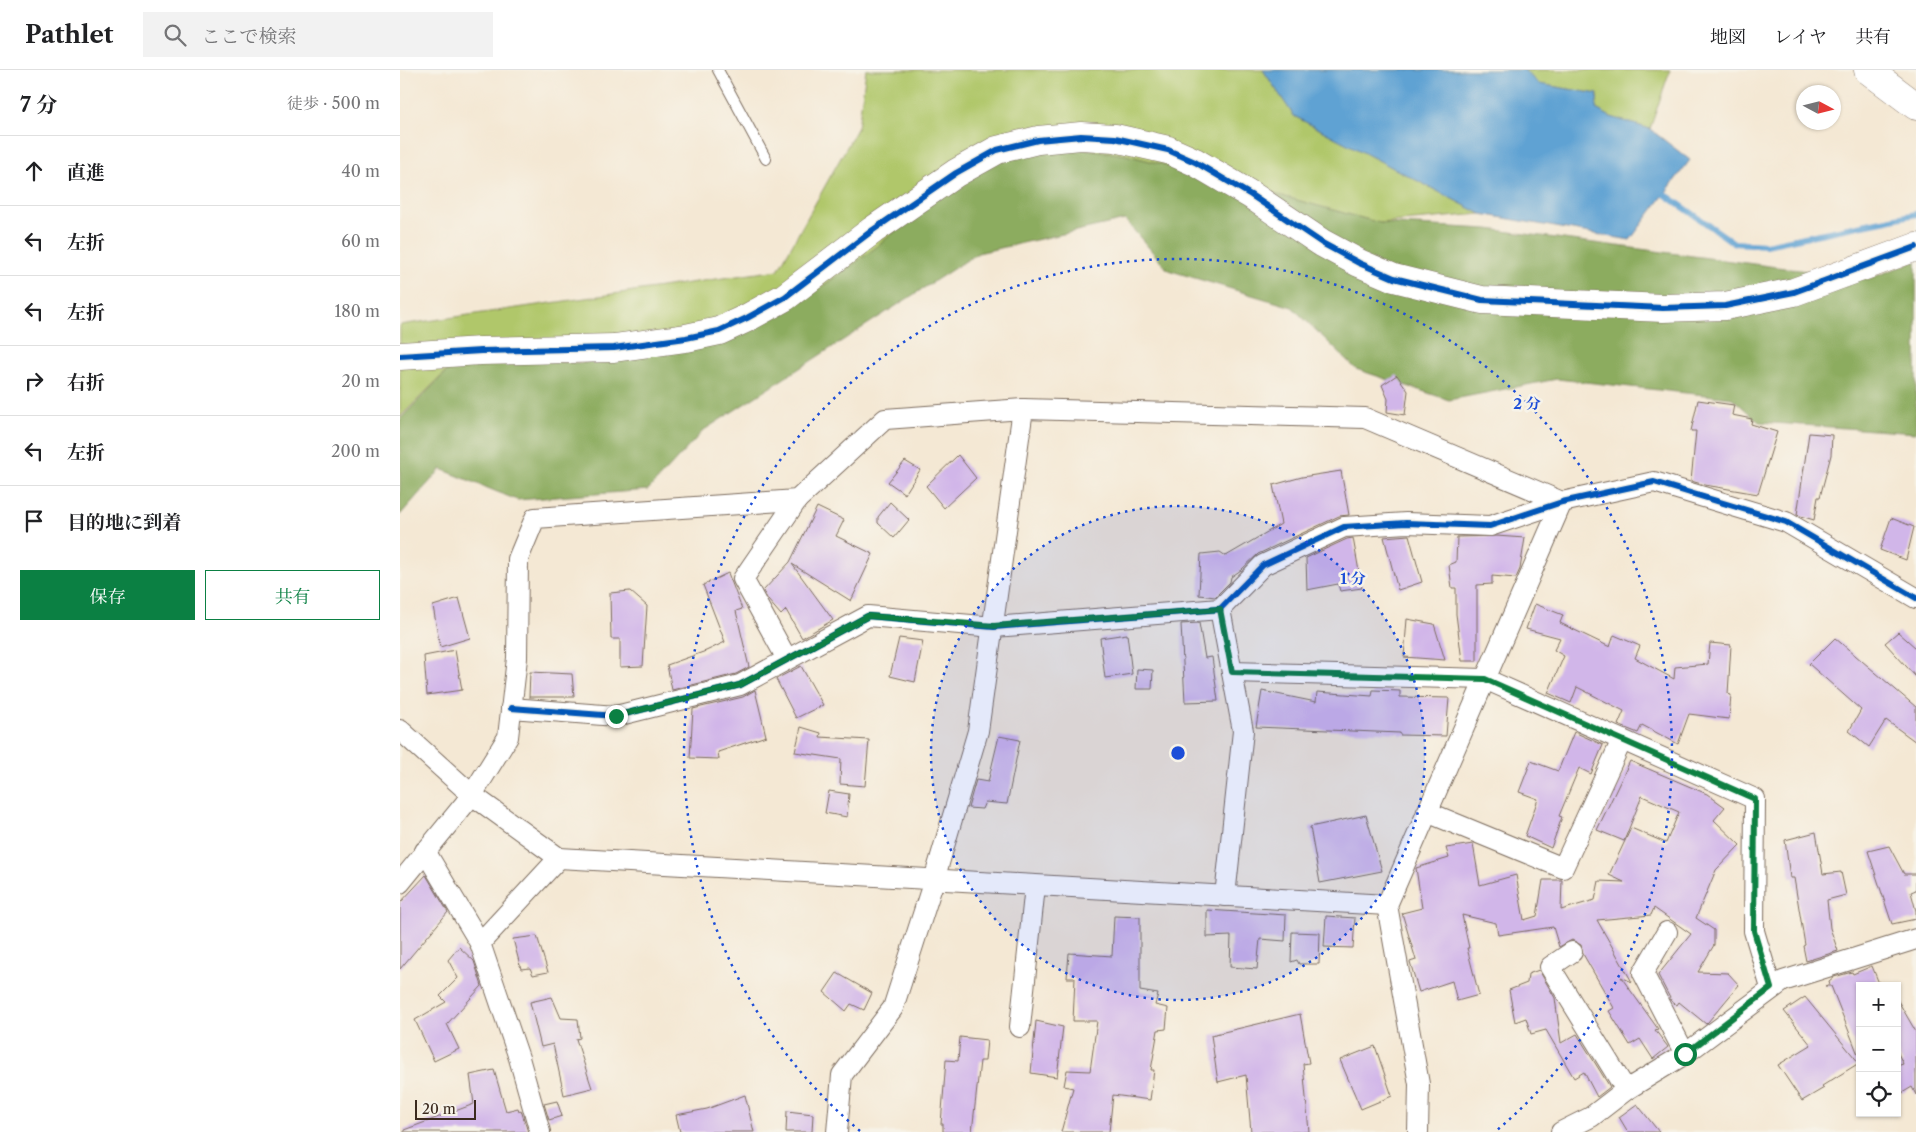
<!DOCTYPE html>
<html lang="ja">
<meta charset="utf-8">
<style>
:root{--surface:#fff;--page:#f2f2f2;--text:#202124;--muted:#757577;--line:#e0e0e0;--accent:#0b8043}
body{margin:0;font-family:"Libre Caslon Text","Noto Serif JP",serif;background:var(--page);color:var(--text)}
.controls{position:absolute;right:15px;bottom:15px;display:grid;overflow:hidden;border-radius:0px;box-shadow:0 1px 4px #0004}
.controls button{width:45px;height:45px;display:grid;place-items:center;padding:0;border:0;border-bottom:1px solid var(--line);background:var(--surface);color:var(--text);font:25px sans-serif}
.compass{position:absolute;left:1396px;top:15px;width:45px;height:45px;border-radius:50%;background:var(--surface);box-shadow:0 1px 4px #0004;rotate:97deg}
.scale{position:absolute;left:15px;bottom:12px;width:61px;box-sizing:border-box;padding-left:5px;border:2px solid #3b2a1e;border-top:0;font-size:14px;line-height:18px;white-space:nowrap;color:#3b2a1e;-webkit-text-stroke:4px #f7f3e8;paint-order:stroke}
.stop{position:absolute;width:15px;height:15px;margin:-11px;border:4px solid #0b8043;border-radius:50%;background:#fff}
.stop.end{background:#0b8043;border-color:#fff;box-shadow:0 1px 5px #0008}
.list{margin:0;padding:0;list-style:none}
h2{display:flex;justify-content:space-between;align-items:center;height:65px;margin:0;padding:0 20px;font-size:21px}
h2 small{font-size:16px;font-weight:400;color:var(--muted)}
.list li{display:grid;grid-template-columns:32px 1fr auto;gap:15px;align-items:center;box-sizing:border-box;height:70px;padding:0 20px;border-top:1px solid var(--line)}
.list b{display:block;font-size:19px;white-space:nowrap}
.list em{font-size:16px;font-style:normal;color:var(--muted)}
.actions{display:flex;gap:10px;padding:15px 20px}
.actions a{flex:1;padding:11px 0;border:1px solid var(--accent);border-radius:0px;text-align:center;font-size:18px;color:var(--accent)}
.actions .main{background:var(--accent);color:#fff}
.icon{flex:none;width:28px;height:28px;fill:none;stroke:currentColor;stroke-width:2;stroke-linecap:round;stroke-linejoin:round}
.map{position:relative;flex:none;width:1516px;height:1062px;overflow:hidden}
header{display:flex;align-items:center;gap:30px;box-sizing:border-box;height:70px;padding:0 25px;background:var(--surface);border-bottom:1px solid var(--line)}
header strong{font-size:24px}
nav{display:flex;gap:28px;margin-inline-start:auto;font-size:18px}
.search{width:350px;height:45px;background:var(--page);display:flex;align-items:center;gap:12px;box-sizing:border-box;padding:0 18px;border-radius:0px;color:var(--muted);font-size:19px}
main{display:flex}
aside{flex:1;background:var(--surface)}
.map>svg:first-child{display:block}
.green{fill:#b0c76b;stroke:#767844}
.forest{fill:#8cac5f;stroke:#646b3e}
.water{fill:#5fa2d3;stroke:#4d6678}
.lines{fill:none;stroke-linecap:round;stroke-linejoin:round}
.stream{stroke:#5fa2d3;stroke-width:6}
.building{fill:#d1b6e9}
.lane-casing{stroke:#7c6c5e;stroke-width:12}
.street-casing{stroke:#7c6c5e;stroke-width:22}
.secondary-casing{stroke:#7c6c5e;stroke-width:29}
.lane{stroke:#fff;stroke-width:10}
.street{stroke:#fff;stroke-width:20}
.secondary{stroke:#fff;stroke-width:28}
.cycleway-casing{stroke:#f7f3e8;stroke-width:9}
.cycleway{stroke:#0057b8;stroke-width:6}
.route{stroke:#0b8043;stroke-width:6}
.ring{fill:none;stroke:#1d4ed8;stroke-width:2.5;stroke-dasharray:2.5 5}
.centre{fill:#1d4ed8;stroke:#f7f3e8;stroke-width:2.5}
.ring-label{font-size:15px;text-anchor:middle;font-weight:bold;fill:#1d4ed8;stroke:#f7f3e8;stroke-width:5;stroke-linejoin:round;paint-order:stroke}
</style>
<header>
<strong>Pathlet</strong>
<div class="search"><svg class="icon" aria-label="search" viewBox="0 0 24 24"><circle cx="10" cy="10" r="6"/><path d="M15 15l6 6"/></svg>ここで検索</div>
<nav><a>地図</a><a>レイヤ</a><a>共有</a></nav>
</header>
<main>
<aside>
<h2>7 分<small>徒歩 · 500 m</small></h2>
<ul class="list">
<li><svg class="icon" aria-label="ahead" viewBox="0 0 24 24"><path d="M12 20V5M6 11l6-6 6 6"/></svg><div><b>直進</b></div><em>40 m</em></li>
<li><svg class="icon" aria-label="left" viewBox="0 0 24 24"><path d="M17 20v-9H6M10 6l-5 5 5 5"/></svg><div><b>左折</b></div><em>60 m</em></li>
<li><svg class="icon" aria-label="left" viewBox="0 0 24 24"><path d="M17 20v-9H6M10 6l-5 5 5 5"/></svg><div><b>左折</b></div><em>180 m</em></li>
<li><svg class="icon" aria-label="right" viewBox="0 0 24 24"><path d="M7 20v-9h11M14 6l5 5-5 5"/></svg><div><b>右折</b></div><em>20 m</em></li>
<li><svg class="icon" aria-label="left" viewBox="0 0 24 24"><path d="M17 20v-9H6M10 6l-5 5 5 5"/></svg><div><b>左折</b></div><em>200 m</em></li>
<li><svg class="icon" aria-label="arrive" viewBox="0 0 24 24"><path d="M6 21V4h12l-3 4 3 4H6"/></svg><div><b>目的地に到着</b></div></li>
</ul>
<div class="actions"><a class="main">保存</a><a>共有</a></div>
</aside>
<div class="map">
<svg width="1516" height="1062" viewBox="0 0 1516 1062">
<rect width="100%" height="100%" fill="#f7f3e8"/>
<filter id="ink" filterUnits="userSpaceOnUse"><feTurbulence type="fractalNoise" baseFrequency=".02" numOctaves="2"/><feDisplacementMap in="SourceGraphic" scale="10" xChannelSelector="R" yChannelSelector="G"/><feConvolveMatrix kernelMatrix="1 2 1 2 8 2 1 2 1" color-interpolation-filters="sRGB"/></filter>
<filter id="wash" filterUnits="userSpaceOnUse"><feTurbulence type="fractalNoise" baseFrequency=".0096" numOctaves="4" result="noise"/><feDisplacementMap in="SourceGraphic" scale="20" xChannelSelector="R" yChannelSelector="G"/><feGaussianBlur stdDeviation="1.12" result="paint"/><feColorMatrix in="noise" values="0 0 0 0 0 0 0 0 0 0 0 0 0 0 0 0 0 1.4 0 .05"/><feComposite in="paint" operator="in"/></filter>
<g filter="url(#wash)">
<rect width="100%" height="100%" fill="#f4e8d4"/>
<g class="green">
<path d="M466 0H863L894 46 1081 144 980 153 802 104 726 85 680 78 474 179 405 229 305 274 72 276 0 347V255L378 200 458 57Z"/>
<path d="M1124 0H1270L1250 59 1211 47 1196 39 1198 24 1138 14Z"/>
</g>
<path class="forest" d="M680 78 726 85 802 104 980 153 1088 159 1468 209 1516 191V363L1359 352 1332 328 1157 309 1049 330 956 299 892 237 768 200 725 150 578 183 304 360 248 420 117 430 41 399 0 445V349L61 287 182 293 305 274 405 229 474 179 541 123 609 85Z"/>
<path class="water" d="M863 0H1124L1139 14 1198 24 1196 39 1211 47 1250 59 1290 90 1230 170 1081 144 894 46Z"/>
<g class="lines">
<path class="stream" d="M1259 120 1334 173 1366 175 1516 144"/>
</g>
<g id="blocks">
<g class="building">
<path d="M997 305 1008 321 1005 345 987 342 988 329 982 315Z"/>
<path d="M1298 330 1334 335 1332 345 1352 349 1351 354 1377 362 1358 424 1305 415 1291 411 1296 361H1291Z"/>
<path d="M1409 363 1432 365 1431 385 1420 427H1418L1414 450 1397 445Z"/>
<path d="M558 385 576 408 544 438 526 416Z"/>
<path d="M505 391 520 400 505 424 488 412Z"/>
<path d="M941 401 949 445 939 446 858 484 841 500 831 507 830 512 815 527 799 525 801 484 820 482 826 486 881 454 873 415 902 407Z"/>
<path d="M490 432 509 450 494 468 478 453V447Z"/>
<path d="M417 437 444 450 436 466 473 484 451 531 392 494 433 550 402 568 386 540 381 545 368 530 363 521 390 492Z"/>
<path d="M1491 448 1514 457 1506 490 1480 480Z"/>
<path d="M1009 465 1022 512 998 520 984 467Z"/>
<path d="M1096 466 1125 468 1120 499 1116 508 1092 506V514L1077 515V591H1062L1056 544V518H1052L1049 495 1056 492 1057 467Z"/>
<path d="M953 468 962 518 940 521 938 514 907 520 906 488 947 469Z"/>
<path d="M328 503 342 539 336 541 349 597 336 604 272 620 267 595 306 581 325 572 303 515Z"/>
<path d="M230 521 247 536 243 596 220 597V569H211L210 523Z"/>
<path d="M59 528 70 568 40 577 33 536Z"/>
<path d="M1135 534 1163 545 1160 553 1210 577 1214 565 1240 576 1235 588 1274 609 1275 597 1308 594 1310 573 1331 575 1328 624 1331 625 1329 649 1289 644 1278 674 1242 655 1238 663 1218 655 1224 641 1177 617 1171 633 1148 623 1164 586 1154 580 1160 568 1126 559Z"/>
<path d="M1007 549 1034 554 1045 590 1004 587Z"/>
<path d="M799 553 805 588 812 587 818 631 785 632 781 554Z"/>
<path d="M1498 562 1516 578V607L1485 573Z"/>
<path d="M727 564 732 604 705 608 700 568Z"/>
<path d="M499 568 523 571 515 612 490 606Z"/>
<path d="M1435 568 1516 637V672L1486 650 1469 677 1449 661 1461 640 1409 594Z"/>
<path d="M55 580 62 620 27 625 24 586Z"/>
<path d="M401 596 423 635 396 648 376 609Z"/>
<path d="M737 599 753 600 752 619H736Z"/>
<path d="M130 602 172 604 174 627H129Z"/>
<path d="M355 620 366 666 318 682 319 689 290 688 293 639 343 627Z"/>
<path d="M973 620 1000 621V627L1049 628 1046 666 1000 665V663L856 657 862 621 916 632 917 622 972 626Z"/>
<path d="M401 657 421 663 420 667 469 670 465 716 440 714 441 689 395 682Z"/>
<path d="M1174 662 1203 675 1191 704 1179 698 1159 746 1162 747 1151 778 1125 766 1138 729 1119 722 1131 691 1158 701Z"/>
<path d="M599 666 620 670 607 734 585 732 582 739 568 738 576 710 588 712Z"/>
<path d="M1230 691 1307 724 1325 737 1314 750 1340 775 1316 800 1296 848 1314 860V875L1298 902 1328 903 1339 915 1308 952 1306 954 1279 932 1277 935 1272 932 1258 905 1291 864 1254 838 1251 845 1197 850 1232 912 1221 907 1258 959 1255 960 1268 977 1253 989 1240 969 1230 975 1209 941 1214 938 1183 884 1181 875 1172 870 1159 877 1153 857 1098 865 1096 853 1062 845 1069 878H1067L1079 925 1057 931 1052 911 1019 922 1010 892 1016 890 1002 843 1022 838 1016 798 1049 788 1046 778 1073 774 1080 815 1116 805 1124 850 1137 846 1143 810H1162L1161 840 1195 830 1199 811 1224 812 1209 805 1231 758 1266 773 1279 742 1242 726 1224 771 1197 760Z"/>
<path d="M429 721 449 724 447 747 425 743Z"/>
<path d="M966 745 982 801 920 813 910 757Z"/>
<path d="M1416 762 1423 804 1441 802 1446 825 1427 830 1430 858 1438 881 1406 891 1403 876 1405 875 1394 808H1390L1385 770Z"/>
<path d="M1489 776 1504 804H1516V820L1511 822 1516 841V849L1492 854 1468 781Z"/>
<path d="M26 805 48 842 0 899V833Z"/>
<path d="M807 840 886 845 885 871 860 869 857 899 830 897 831 866 807 867Z"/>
<path d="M714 846 740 847V921L758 924 755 935 768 938 766 959 758 960 751 1000H754L750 1030 713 1025 709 1062H661L673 1018 664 1016 667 1000 690 1001 697 951H673L675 908H667L669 883 712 886Z"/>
<path d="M926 846 955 848 953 878 924 877Z"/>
<path d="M892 862 920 863 919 894H899L897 890 891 892Z"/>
<path d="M137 866 148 902 133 905 130 898 121 899 113 869Z"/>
<path d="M59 877 74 891 82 916 47 954 59 979 34 991 15 950 46 932 40 926 58 908 48 890Z"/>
<path d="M1472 896 1480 916H1460L1459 987 1431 916H1425L1430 914 1429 911 1434 907 1452 902 1453 904Z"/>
<path d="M1139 900 1155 928 1161 973 1177 964 1210 1017 1197 1027 1184 1002 1174 1008 1146 960 1131 964 1126 948 1115 952 1109 920 1127 913 1128 904Z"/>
<path d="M437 903 472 923 464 940 451 934 446 941 424 922Z"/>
<path d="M152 927 161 948 178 949 180 968 176 969 192 1018 164 1025 153 974 141 977 130 932Z"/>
<path d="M1405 927 1459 993 1422 1016 1424 1018 1402 1031 1378 995 1411 975 1384 941Z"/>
<path d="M1497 929 1516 962V1025L1512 1017 1502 1023 1497 1010V996L1503 994 1497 981Z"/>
<path d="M900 944 909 993 903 994 909 1062H851L846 1005 818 1012 811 965Z"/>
<path d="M636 951 663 957 657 1007 631 1003Z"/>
<path d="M560 967 587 970 585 991H580L572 1062H543V1054H541L546 990 558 991Z"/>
<path d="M975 976 992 1026 961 1039 940 990Z"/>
<path d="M94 1000 106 1041 118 1038 119 1041 121 1040 128 1062H4V1060L74 1034 70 1005Z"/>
<path d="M345 1025 354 1062H280L276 1045 307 1039Z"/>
<path d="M157 1031 162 1046 149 1050 144 1034Z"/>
<path d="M1237 1034 1259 1062H1228L1219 1047Z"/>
<path d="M387 1041 413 1044 412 1062H386Z"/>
</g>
</g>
</g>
<g filter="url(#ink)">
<use href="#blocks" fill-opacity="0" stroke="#7c6c5e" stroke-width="1"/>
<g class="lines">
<defs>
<path id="lane" d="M318 0 366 89"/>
<g id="street">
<path d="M820 539 843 661 825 826"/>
<path d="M387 589 343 509 397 430"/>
<path d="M832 602 1085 609 1355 729 1354 861 1371 918"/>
<path d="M111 638 216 646 340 615 468 546 594 557 820 539 863 495 944 457 1006 453 1090 456 1162 432 1254 412 1386 452 1516 528"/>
<path d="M0 660 72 725 159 788 987 835"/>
<path d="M1027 742 1163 798 1222 670"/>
<path d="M25 781 80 873 119 988 140 1062"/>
<path d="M0 813 72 725 108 667 117 588 118 489 135 448 397 430 485 349 623 339 965 348 1162 432"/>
<path d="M1267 862 1243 903 1285 984"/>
<path d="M80 873 159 788"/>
<path d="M1172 882 1150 897 1226 1020"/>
<path d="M620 957 635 816"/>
<path d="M437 1062 442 1005 493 938 534 810 578 661 623 339"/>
<path d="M1018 1062 1019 1014 987 835 1162 432"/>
<path d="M1161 1062 1191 1047 1226 1020 1285 984 1383 911 1516 869"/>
</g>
<g id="secondary">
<path d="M1468 0 1516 36"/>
<path d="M0 286 81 281 214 278 286 268 319 261 347 248 385 227 473 160 556 103 597 80 638 70 681 66 715 68 768 80 795 92 851 125 922 173 959 193 994 208 1082 230 1263 238 1325 236 1394 222 1516 177"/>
</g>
</defs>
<use href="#lane" class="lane-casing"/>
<use href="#street" class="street-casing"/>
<use href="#secondary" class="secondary-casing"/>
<use href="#lane" class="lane"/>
<use href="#street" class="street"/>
<use href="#secondary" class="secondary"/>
<defs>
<g id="cycleway">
<path d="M0 286 81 281 214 278 286 268 319 261 347 248 385 227 473 160 556 103 597 80 638 70 681 66 715 68 768 80 795 92 851 125 922 173 959 193 994 208 1082 230 1263 238 1325 236 1394 222 1516 177"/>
<path d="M111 638 216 646 340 615 468 546 594 557 820 539 863 495 944 457 1006 453 1090 456 1162 432 1254 412 1386 452 1516 528"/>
</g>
</defs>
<use href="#cycleway" class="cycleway-casing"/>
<use href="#cycleway" class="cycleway"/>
</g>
</g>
<g class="lines" filter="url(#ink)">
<path class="route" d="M216 646 340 615 468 546 594 556 820 539 832 602 1085 609 1355 729 1354 861 1371 918 1285 984"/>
</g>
<circle cx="778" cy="683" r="247" fill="#1d4ed8" fill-opacity=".12"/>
<g class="ring">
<circle cx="778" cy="683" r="247"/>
<path d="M460 1061A494 494 0 1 1 1096 1061"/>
</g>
<circle cx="778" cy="683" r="8" class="centre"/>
<g class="ring-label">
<text x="1127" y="339">2 分</text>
<text x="953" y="514">1 分</text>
</g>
</svg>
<div class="controls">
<button>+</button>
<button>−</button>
<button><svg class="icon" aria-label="locate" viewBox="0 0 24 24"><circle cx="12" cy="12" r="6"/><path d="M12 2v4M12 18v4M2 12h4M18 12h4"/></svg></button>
</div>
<svg class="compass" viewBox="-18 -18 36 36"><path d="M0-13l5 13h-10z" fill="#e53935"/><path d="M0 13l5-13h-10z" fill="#757577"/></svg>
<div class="scale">20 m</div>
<div class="stop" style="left:1285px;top:984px"></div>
<div class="stop end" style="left:216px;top:646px"></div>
</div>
</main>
